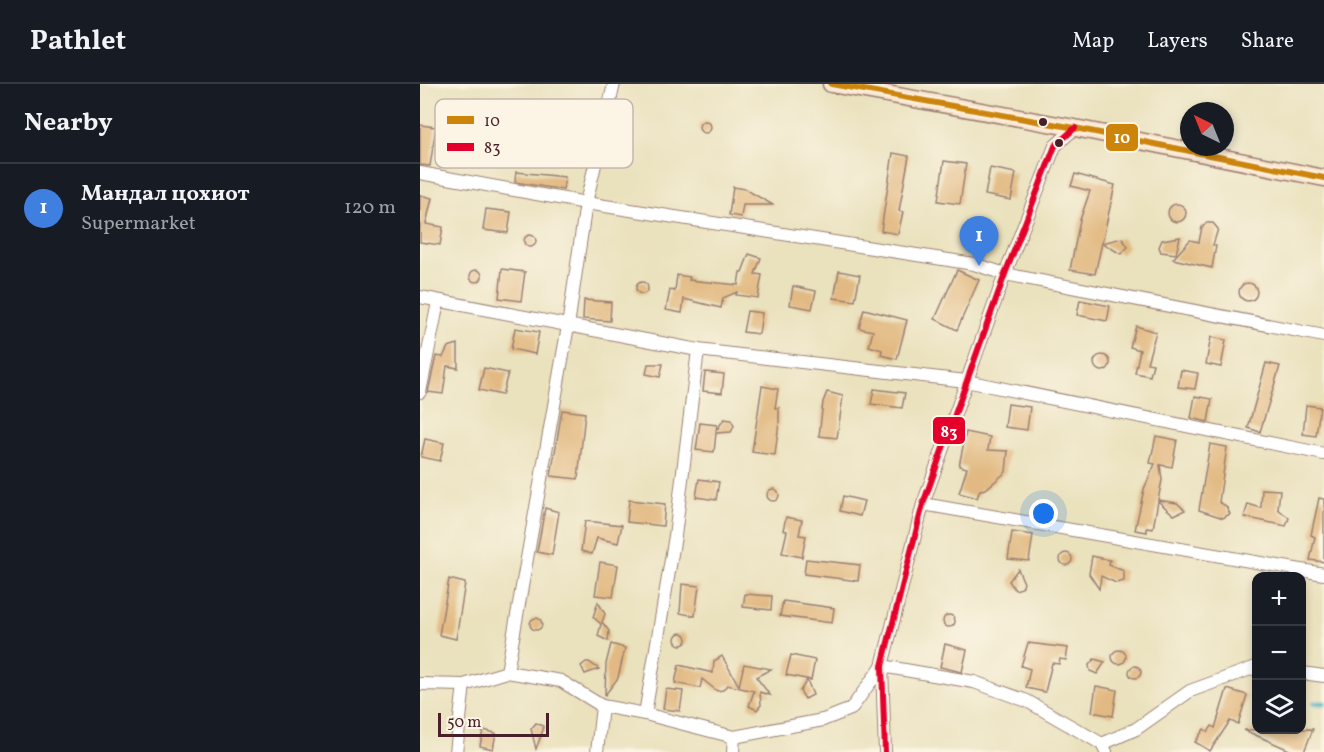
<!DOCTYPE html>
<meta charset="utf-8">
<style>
:root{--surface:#171b24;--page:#20242c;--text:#f1f3f6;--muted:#9ea1a6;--line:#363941;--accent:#ea580c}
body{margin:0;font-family:Vollkorn,serif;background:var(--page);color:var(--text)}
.controls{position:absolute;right:18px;bottom:18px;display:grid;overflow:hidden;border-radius:12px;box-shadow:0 3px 9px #0003}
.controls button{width:54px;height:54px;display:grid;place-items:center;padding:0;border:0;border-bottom:2px solid var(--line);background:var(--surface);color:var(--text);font:30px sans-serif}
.compass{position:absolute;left:760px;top:18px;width:54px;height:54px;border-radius:50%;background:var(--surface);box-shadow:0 3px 9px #0003;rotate:317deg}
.scale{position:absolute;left:18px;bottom:15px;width:111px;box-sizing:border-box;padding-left:6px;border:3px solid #4a1f2b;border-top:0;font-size:16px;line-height:21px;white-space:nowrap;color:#4a1f2b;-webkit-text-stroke:4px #fcf5e5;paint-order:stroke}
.you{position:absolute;left:624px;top:430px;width:21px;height:21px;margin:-15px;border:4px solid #fff;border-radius:50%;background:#1a73e8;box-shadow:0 0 0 9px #1a73e833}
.badge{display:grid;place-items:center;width:39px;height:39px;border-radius:50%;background:var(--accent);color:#fff;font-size:20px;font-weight:700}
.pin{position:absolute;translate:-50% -50px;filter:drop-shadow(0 2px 3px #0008)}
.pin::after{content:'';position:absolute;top:32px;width:21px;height:18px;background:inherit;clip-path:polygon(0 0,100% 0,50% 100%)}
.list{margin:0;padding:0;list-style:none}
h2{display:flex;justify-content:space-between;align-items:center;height:78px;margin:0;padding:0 24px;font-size:26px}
h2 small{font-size:20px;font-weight:400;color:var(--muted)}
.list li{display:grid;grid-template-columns:39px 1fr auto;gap:18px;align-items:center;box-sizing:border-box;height:90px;padding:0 24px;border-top:2px solid var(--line)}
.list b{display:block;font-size:22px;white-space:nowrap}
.list p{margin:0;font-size:20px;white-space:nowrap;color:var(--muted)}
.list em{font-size:20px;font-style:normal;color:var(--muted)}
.icon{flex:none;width:33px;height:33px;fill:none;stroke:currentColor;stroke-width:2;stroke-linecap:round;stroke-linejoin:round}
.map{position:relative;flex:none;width:904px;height:668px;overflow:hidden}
header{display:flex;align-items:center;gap:36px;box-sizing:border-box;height:84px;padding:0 30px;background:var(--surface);border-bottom:2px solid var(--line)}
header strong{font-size:28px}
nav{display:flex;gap:33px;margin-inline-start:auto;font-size:21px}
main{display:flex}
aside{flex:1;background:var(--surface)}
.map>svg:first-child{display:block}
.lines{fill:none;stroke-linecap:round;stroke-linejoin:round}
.stream{stroke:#45b0c3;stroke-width:4.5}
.building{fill:#e2b982}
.minor-casing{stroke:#9a8074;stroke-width:14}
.secondary-casing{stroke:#9a8074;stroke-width:19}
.minor{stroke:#fff;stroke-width:12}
.secondary{stroke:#fce5cf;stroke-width:16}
.bus-1-casing{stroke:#fcf5e5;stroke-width:10}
.bus-2-casing{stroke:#fcf5e5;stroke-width:10}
.bus-1{stroke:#cc840b;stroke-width:6}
.bus-2{stroke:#e4002b;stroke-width:6}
.bus-dot{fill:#4a1f2b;stroke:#fcf5e5;stroke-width:2}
.key{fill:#fcf5e5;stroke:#c7b5ad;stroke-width:1.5}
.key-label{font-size:16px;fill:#4a1f2b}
.line-badge{stroke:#fcf5e5;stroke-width:2}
.badge-label{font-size:16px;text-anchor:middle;font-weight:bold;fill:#fff}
</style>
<header>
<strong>Pathlet</strong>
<nav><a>Map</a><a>Layers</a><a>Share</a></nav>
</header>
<main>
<aside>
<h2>Nearby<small></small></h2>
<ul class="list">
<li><span class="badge" style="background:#3f7fe0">1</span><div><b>Мандал цохиот</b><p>Supermarket</p></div><em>120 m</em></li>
</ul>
</aside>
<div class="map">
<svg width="904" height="668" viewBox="0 0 904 668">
<rect width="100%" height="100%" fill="#fcf5e5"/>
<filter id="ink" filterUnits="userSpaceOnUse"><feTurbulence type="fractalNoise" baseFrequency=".0167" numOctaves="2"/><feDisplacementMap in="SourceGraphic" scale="12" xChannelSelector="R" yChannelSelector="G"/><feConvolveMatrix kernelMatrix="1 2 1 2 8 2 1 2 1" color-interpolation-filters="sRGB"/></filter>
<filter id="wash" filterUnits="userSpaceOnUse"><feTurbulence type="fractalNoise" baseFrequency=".008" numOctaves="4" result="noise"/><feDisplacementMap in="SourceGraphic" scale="24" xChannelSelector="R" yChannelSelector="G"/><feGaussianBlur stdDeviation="1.35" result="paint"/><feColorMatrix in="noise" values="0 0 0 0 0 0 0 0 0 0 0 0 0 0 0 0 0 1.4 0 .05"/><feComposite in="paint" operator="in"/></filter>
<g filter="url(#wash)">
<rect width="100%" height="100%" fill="#eae1bd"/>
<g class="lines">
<path class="stream" d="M894 619H904"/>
</g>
<g id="blocks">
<g class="building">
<circle cx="285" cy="43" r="6"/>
<path d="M0 41 16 43 10 82 0 81Z"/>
<path d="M473 69 489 72 479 127 483 128 478 150 461 147Z"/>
<path d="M524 77 546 80 540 120 518 117Z"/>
<path d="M570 84 596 89 591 116 565 111Z"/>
<path d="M96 88 145 93 143 106 95 98Z"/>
<path d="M655 90 695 101 675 190 650 186 660 136 670 107 651 102Z"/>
<path d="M313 103 325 105 353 121H323L321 133 309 131Z"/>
<path d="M0 111 12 114 6 140 23 143 20 161 0 158Z"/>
<circle cx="757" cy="129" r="9"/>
<path d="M66 125 91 128 88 149 63 146Z"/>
<path d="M793 139 798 145 793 161 796 162 792 184 753 175 770 156 779 158 782 143 787 139Z"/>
<circle cx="110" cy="157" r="6"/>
<path d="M760 153 756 170 741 168 739 163 742 156Z"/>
<path d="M702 154 708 163 701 170 682 159Z"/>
<path d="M329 170 341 174 335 190 342 191 338 214 316 211 317 208 303 214 301 224 264 215 262 229 246 226 250 206 255 207 257 191 270 193 269 196 318 201 320 188H322Z"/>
<path d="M82 185 105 188 101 217 79 214Z"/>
<circle cx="56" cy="192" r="6"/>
<path d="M537 186 559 196 537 246 515 235Z"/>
<path d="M419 187 440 191 435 217 414 214Z"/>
<circle cx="222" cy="204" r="6"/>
<circle cx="828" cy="208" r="9"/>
<path d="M373 202 396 207 392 225 370 221Z"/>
<path d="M164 216 191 218 190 237 163 235Z"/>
<path d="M660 216 690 222 687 237 657 231Z"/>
<path d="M444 225 487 236 477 275 461 271 462 266 449 262 453 247 439 244Z"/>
<path d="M327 227 342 229 339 250 323 248Z"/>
<path d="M716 242 736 248 727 279 733 280 730 292 715 289 720 266 710 263Z"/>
<path d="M95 244 119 248 115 270 91 265Z"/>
<path d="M791 253 806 256 801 283 786 280Z"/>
<path d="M38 260V284L27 282 23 310 8 308 16 272 23 273 28 263Z"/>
<circle cx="682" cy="279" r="8"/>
<path d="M846 279 860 282 840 348 828 344Z"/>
<path d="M228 280H243L240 293 226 290Z"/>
<path d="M64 284 88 289 82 311 59 306Z"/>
<path d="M761 286 778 289 775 305 758 303Z"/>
<path d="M285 288 304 290 302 309 283 307Z"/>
<path d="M342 302 358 305 355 324H359V338L355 371 332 368Z"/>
<path d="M454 305 485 309 482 324 451 320Z"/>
<path d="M407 308 423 312 417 354 399 352 403 318Z"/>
<path d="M775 312 792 315 788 338 771 334Z"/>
<path d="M588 320 610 323 607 346 585 343Z"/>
<path d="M886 321 900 323 896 352 883 350Z"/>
<path d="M142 326 165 329 158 395 131 392Z"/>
<path d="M304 335 311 336 314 342 311 348 296 349 294 368 276 366 280 339 297 341 296 347Z"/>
<path d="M546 348 570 353 568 366 588 367 586 388 566 405 560 406 557 414 539 409 547 384 539 382Z"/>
<path d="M736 352 757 356 752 383 740 381 742 396 738 416 757 419 765 426 754 431 738 417 733 445 727 444V448L715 446 724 405 735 380 730 379Z"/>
<path d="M5 355 24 359 20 377 1 373Z"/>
<path d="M790 360 807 363 799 418 806 422 810 430 803 434 779 426Z"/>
<path d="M279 395 299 398 296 416 276 413Z"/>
<circle cx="353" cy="411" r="6"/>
<path d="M842 405 860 406 858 425 869 434 866 442 824 433 828 420 841 424Z"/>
<path d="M423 412 444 417 440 432 420 427Z"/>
<path d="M899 414 904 415V478L890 476 895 453 891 451Z"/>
<path d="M209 416 245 420 243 442 207 438Z"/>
<path d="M125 424 139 428 132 471 117 468Z"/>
<path d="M366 433 382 436 379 451 386 452 382 473 362 469 367 447 363 446Z"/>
<path d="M165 437 202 441 198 459 177 454 172 470 161 467Z"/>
<path d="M592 448 613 451 609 477 588 475Z"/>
<circle cx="646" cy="475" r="6"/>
<path d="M672 472 690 476 689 481 704 487V497L696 499 681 492 679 505 669 490Z"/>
<path d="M386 475 440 481 438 497 384 490Z"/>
<path d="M180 478 198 481 193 513 175 511Z"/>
<path d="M598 485 604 499 602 504 595 506 589 497Z"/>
<path d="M29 495 45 499 36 555 19 551Z"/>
<path d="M262 500 279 502 275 532 260 529Z"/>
<path d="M325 510 352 512 351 526 323 523Z"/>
<path d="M363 517 414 524 412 539 360 532Z"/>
<path d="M178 518 185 530 182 538 189 547 188 557 178 552 181 540 173 533Z"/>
<circle cx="529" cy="537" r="6"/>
<circle cx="116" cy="540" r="6"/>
<circle cx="261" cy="555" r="6"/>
<path d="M608 559 648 564 646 576 640 575 639 580 632 579 625 608 606 604 610 585 601 582Z"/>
<path d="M191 560 205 564 198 594 185 611 186 580Z"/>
<path d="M525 560 547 566 542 588 520 583Z"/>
<circle cx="699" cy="573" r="7"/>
<path d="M371 571 395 576 391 596 366 591Z"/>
<path d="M302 572 319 602 324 580 351 585 336 593 350 611 340 608 341 621 337 626 329 622 334 607 307 601 303 606 297 607 282 595 280 604 255 599 259 581 293 589 294 577Z"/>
<path d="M674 575 685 578 677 590 670 587 669 581Z"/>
<path d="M166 578H169L179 585 165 590 161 582Z"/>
<circle cx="715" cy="588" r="6"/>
<path d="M387 596 393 611 385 615 380 607Z"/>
<path d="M676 602 697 606 693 632 672 628Z"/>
<path d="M246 605 263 607 260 627 243 625Z"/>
<path d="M807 605 827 611 818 640 810 637 790 667 775 658 784 645 788 648 792 642 795 644Z"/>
<path d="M116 639 123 642V646L116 665 111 645Z"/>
<path d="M893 645 884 668H874L824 646Z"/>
<path d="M63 646 76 649 73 665 60 662Z"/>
</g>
</g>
</g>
<g filter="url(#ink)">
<use href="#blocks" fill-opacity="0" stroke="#9a8074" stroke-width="1.5"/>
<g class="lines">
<defs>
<g id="minor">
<path d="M0 89 166 119 554 180 585 190 904 252"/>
<path d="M0 213 278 266 546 297 904 370"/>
<path d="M0 308 18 218"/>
<path d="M503 420 904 490"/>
<path d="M462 582 554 598 607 617 682 660 686 668"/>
<path d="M87 588 148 242 166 119 194 0"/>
<path d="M882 589 904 592"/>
<path d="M0 600 44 601 87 588 141 597 182 622 225 630 314 653 403 636 431 625 462 582"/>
<path d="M225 630 255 452 278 266"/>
<path d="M682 660 716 645 770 607 836 583"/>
<path d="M36 668 44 601"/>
<path d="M177 668 182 622"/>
<path d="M313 668 314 653"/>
<path d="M465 668 462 582 503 420 585 190 635 62 655 44"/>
</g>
<path id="secondary" d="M411 0 655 44 904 94"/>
</defs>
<use href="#minor" class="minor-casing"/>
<use href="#secondary" class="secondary-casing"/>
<use href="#minor" class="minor"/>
<use href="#secondary" class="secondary"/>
<defs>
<path id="bus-1" d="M411 0 655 44 904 94"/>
<path id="bus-2" d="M465 668 462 582 503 420 585 190 635 62 655 44"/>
</defs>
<use href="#bus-1" class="bus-1-casing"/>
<use href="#bus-2" class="bus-2-casing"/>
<use href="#bus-1" class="bus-1"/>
<use href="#bus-2" class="bus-2"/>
</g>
</g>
<g class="bus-dot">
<circle cx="623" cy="38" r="5"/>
<circle cx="639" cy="59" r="5"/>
</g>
<rect x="15" y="15" width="198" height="69" rx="9" class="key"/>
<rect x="27" y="32" width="27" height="8" fill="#cc840b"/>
<rect x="27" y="59" width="27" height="8" fill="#e4002b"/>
<g class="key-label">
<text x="64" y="42">10</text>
<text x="64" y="69">83</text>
</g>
<g class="line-badge">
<rect x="685" y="39" width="34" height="29" rx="6" fill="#cc840b"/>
<rect x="512" y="332" width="34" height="29" rx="6" fill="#e4002b"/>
</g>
<g class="badge-label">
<text x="702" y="59">10</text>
<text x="529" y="353">83</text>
</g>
</svg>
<div class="controls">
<button>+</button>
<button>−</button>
<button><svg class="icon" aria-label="layers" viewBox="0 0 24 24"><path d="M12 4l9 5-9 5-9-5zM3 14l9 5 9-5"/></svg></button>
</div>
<svg class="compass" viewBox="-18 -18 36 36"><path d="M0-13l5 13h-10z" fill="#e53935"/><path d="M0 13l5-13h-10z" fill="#9ea1a6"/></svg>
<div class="scale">50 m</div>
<div class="you"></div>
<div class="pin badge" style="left:559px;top:182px;background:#3f7fe0">1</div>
</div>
</main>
